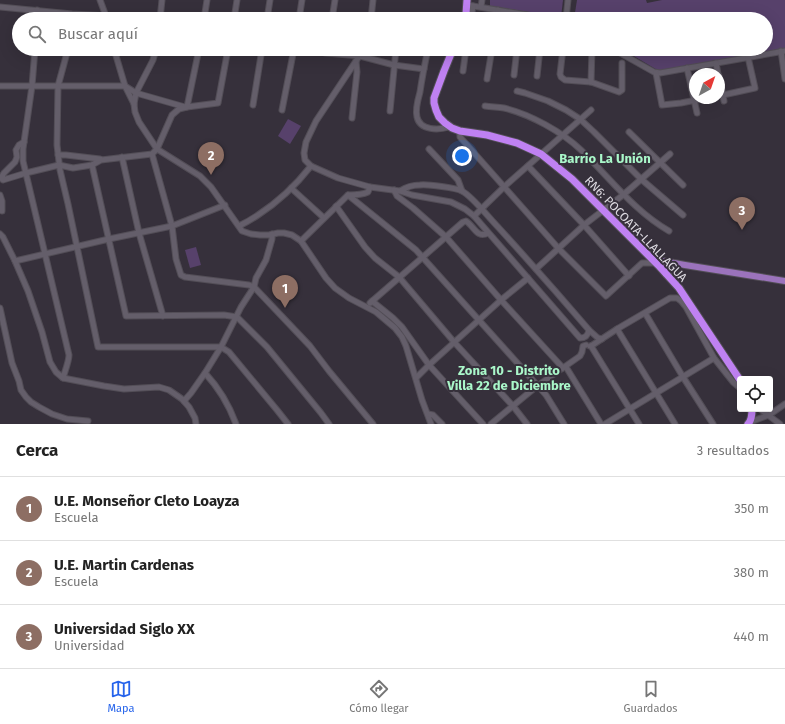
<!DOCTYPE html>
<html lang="es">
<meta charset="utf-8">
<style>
:root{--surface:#fff;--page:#f2f2f2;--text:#222;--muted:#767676;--line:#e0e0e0;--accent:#2563eb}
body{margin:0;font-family:"Fira Sans",sans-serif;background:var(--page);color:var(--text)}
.controls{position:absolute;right:12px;bottom:12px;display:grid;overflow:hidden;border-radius:4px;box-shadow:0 4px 16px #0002}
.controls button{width:36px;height:36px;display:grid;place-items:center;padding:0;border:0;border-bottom:1px solid var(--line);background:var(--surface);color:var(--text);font:20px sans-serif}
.compass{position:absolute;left:689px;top:68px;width:36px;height:36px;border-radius:50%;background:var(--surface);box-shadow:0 4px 16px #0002;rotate:40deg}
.you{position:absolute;left:462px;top:156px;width:14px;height:14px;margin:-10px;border:3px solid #fff;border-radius:50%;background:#1a73e8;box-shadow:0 0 0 6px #1a73e833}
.badge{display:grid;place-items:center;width:26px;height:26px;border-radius:50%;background:var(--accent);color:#fff;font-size:13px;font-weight:700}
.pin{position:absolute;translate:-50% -33px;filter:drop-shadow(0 1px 2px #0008)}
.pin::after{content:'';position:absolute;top:21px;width:14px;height:12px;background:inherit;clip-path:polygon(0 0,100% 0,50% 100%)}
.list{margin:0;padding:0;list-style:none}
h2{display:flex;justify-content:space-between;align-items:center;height:52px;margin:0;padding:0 16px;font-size:17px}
h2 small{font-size:13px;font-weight:400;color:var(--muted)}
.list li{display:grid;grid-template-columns:26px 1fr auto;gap:12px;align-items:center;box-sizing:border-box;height:64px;padding:0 16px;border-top:1px solid var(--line)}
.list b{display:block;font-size:15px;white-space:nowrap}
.list p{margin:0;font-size:13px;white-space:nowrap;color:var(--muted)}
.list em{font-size:13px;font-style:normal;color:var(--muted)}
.icon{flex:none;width:22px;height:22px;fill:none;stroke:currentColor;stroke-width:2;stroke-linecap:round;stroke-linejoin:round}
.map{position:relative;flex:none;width:785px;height:424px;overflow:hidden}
.search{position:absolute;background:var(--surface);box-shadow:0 4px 16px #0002;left:12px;right:12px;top:12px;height:44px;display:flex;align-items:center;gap:10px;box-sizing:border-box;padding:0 14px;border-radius:22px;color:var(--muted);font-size:15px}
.sheet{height:244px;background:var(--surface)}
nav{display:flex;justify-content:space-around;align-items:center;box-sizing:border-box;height:56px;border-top:1px solid var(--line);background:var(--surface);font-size:11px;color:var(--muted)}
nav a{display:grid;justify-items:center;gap:2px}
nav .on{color:var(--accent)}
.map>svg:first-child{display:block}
.green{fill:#57416b}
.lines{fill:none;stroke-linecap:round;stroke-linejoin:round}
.minor-casing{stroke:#534e57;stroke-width:7}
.major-casing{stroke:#534e57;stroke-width:8}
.highway-casing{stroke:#534e57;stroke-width:9}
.minor{stroke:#645e6a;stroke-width:5}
.major{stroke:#9b73bc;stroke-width:6}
.highway{stroke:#bf81f2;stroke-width:7}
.labels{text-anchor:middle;stroke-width:4;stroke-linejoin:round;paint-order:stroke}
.street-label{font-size:12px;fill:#dddae1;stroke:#36303b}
.neighbourhood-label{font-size:13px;font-weight:bold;fill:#aaf8ca;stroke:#36303b}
</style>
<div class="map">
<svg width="785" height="424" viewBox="0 0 785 424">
<rect width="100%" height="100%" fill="#36303b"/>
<g class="green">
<path d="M490 0H563L561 17 490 6Z"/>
<path d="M577 0H646L647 3 662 0H785V48L659 71 622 49H766V19H574Z"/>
<path d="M288 119 301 126 290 144 278 136Z"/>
<path d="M196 247 201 265 190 268 185 250Z"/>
</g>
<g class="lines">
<defs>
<g id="minor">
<path d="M100 0 107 19"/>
<path d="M467 5 551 19"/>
<path d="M0 7 72 14 129 17 139 19"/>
<path d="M481 7 482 0"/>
<path d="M37 19V10"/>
<path d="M160 19 162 0"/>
<path d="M204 19 207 0"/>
<path d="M234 19 237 0"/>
<path d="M267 19 270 0"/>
<path d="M299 19 302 0"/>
<path d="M332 19 335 0"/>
<path d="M371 19 373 0"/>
<path d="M471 19 473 6"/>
<path d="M496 19 498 10"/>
<path d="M566 19 568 0"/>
<path d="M35 49 32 86 23 149V161L69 355C69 361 65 371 63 378"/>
<path d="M68 49 58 86 57 145 60 170 68 204 98 347H221L229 352 277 410 288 424"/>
<path d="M114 49 125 86 134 104"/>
<path d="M156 49 153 60 136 93 134 104 135 112 139 122 157 149 200 176 211 187 242 231 251 234 260 235H269L278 233H284L292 235 301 241 326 278 335 288 349 298 376 312 395 328 402 337 406 346 422 400 431 424"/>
<path d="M303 49 326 53 360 56 394 65 424 69"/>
<path d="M364 49 316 121 306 142 304 153 305 160 311 166 338 178 370 187 400 191 412 195 451 202 465 209 474 216 580 338C586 338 588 335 589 330 559 295 529 261 498 227 489 218 473 197 462 191 457 188 427 184 420 185 413 185 406 187 400 191"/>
<path d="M428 49C425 63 422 78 420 92 418 99 415 110 417 117 420 131 439 130 449 127"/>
<path d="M563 49 560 74 561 77 565 80 591 82 619 92 622 90V63"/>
<path d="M613 49 654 72 660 73 785 51"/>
<path d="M781 51 785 79"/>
<path d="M716 63 718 74"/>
<path d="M687 68 697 113"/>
<path d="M463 71 466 49"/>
<path d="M656 73 662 105 681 103 706 98"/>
<path d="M514 75 517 49"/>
<path d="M537 76 540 49"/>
<path d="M719 76 724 101"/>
<path d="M487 79 492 49"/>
<path d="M591 82 592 49"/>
<path d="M0 86H125L136 93 185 107"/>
<path d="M517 91 525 93 548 101 566 110 580 119 594 132 641 179 683 215"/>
<path d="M723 95 755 88 748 57"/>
<path d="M253 105 262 49"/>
<path d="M485 106C491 107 498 107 504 108 530 114 562 132 581 150 610 178 634 211 669 231"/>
<path d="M187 107 218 103 228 49"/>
<path d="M282 110 294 49"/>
<path d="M390 111 396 49"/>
<path d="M352 118 357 72 356 61"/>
<path d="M460 131V137L559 249 606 296 642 263H656"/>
<path d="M629 132 683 185"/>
<path d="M24 142 19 145 16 150 17 157 15 162 4 173 1 178 3 180 26 173 59 165 73 168 92 165 101 160 152 154 157 149 172 115 179 109 187 107 199 49"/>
<path d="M429 149 458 180 462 191"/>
<path d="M152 154 172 226 176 259 181 275 185 277 249 285 254 287 310 346 329 371 373 424"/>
<path d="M58 155H66L100 159"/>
<path d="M122 157 139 233 163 316"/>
<path d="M92 165 126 316 224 315 237 317 267 347 321 413 329 424"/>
<path d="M528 166 584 225 629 276"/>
<path d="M291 188 324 218"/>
<path d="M394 190 397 196 413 208 446 237 501 300 563 368"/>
<path d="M0 195 2 201V211"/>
<path d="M348 195 416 250 546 395 564 424"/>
<path d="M336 206 365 247 375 258 399 277 454 342 513 406 527 424"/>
<path d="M474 216 505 186 591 110"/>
<path d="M239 226C245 223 252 219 258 215 278 202 296 185 311 166"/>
<path d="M0 234 3 237 15 261 28 291 42 332 50 362 56 372 63 378 104 386 124 389 159 387 169 390 182 399 189 407 195 418 196 424"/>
<path d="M301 241 348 195C355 195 362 195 368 192L370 187"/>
<path d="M15 261 109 239 172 226 225 205"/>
<path d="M536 269 584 225 623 195 670 154"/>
<path d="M372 301 393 318 402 327 429 365 483 424"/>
<path d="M370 303 463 222 466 221C474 226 477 239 488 233"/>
<path d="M0 308 12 363 19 381 21 390 26 397 31 402 39 407 52 414 67 419 88 421"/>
<path d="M645 313 683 377 713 424"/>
<path d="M617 329 675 424"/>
<path d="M589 330 598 338 602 339"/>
<path d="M590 346H591L639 424"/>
<path d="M591 346 617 329 670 298H677L681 301 686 307 714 358 733 382 740 388"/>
<path d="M566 367 601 424"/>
<path d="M205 373C219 388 229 405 236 424"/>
<path d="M416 378 429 365 501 300 528 278"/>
<path d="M184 401 191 393 205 373 221 347 241 307 254 287 256 278 266 260 272 239V234"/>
<path d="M760 409 780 424"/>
<path d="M428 414 433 415 442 424"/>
<path d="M750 422 769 415 785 404"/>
<path d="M491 424 537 386 580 356 582 352 583 346 586 345"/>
<path d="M605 424 714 358"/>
</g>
<path id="major" d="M652 259 685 265 785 281"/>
<g id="highway">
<path d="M465 19 466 14 467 0"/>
<path d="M453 49 444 71 434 98V103L436 110 439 117 445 123 452 128 460 131 487 135 517 143 541 154 572 179 658 265 679 288 740 380"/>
<path d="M666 273C665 268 667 266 671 263"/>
<path d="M748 424C752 420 752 414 752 409"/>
</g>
</defs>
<use href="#minor" class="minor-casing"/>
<use href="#major" class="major-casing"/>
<use href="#highway" class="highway-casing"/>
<use href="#minor" class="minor"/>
<use href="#major" class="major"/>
<use href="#highway" class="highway"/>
</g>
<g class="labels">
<g class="street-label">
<text transform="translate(636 229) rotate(46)" y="4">RN6: POCOATA-LLALLAGUA</text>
</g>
<g class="neighbourhood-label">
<text x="605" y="163">Barrio La Unión</text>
<text x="509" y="375">Zona 10 - Distrito<tspan x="509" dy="15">Villa 22 de Diciembre</tspan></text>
</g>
</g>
</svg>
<div class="controls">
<button><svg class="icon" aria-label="locate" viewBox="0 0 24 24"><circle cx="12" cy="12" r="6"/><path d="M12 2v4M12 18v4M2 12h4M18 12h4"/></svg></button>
</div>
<svg class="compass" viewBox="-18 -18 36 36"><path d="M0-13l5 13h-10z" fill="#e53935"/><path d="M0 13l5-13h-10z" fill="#767676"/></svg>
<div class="you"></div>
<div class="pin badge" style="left:285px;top:308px;background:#8d6e63">1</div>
<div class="pin badge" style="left:211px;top:175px;background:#8d6e63">2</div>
<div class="pin badge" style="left:742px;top:230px;background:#8d6e63">3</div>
<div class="search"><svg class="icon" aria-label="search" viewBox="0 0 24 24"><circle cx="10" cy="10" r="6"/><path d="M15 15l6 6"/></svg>Buscar aquí</div>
</div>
<section class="sheet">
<h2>Cerca<small>3 resultados</small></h2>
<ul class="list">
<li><span class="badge" style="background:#8d6e63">1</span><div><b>U.E. Monseñor Cleto Loayza</b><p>Escuela</p></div><em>350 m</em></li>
<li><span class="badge" style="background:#8d6e63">2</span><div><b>U.E. Martin Cardenas</b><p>Escuela</p></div><em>380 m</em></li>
<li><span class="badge" style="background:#8d6e63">3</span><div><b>Universidad Siglo XX</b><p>Universidad</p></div><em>440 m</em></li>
</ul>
</section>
<nav>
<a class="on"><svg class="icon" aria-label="map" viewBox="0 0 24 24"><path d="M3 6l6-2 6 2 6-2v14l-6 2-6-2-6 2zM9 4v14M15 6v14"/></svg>Mapa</a>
<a><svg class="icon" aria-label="directions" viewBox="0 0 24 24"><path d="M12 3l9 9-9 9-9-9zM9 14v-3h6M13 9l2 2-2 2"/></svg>Cómo llegar</a>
<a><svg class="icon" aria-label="saved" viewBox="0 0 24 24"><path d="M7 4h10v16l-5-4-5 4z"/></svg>Guardados</a>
</nav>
